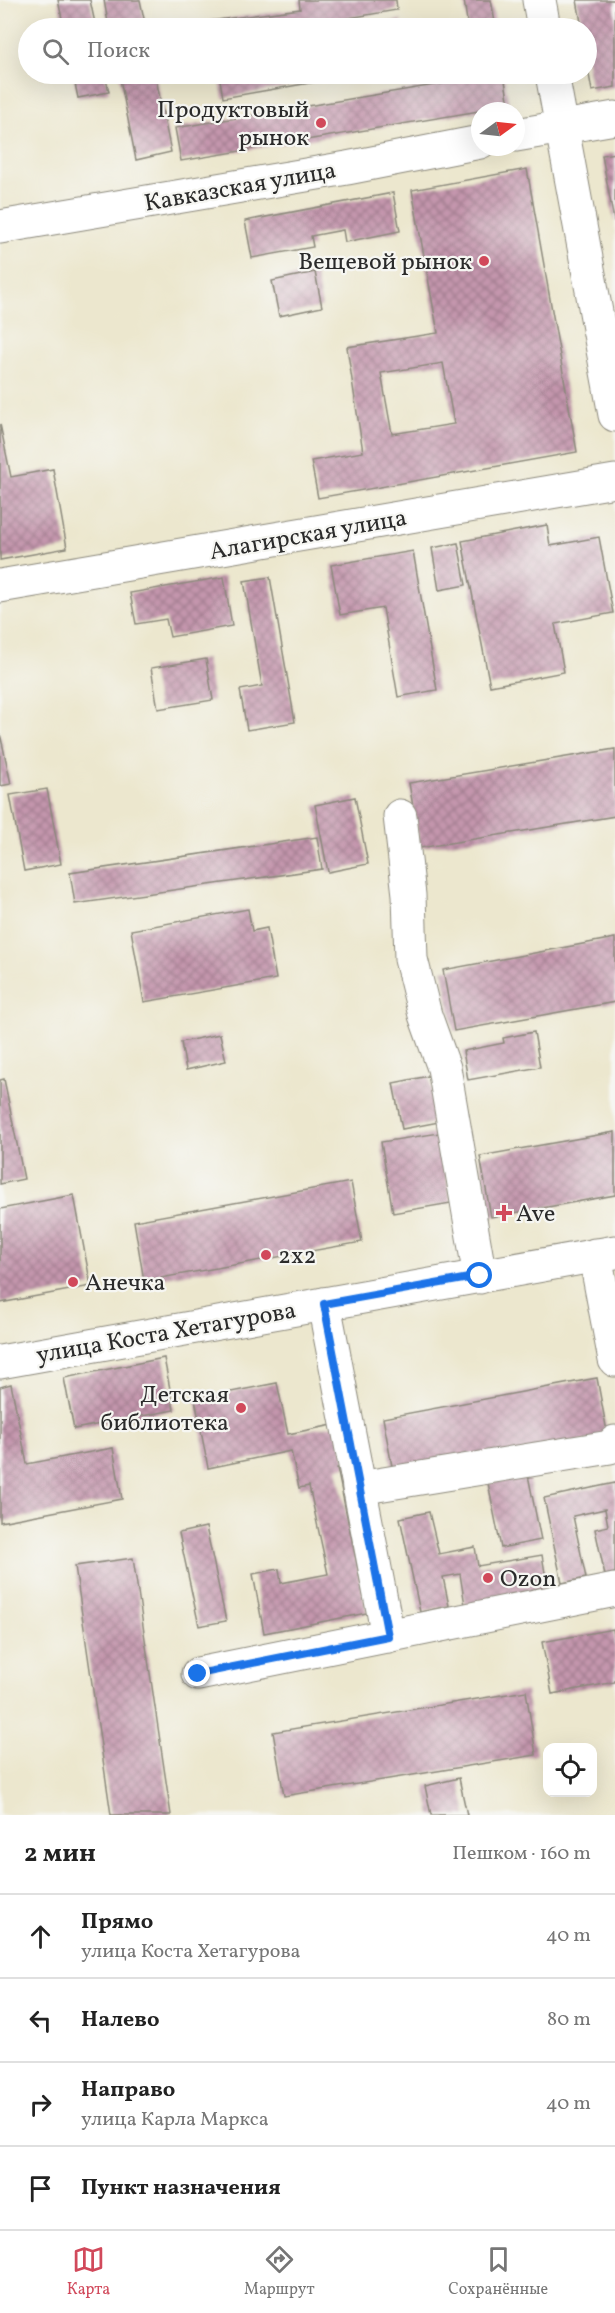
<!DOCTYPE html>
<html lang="ru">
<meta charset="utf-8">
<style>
:root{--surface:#fff;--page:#f6f6f6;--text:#222;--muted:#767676;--line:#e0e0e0;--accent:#d1495b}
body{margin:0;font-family:Vollkorn,serif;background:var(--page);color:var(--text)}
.controls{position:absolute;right:18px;bottom:18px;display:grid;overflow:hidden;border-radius:12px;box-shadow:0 6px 24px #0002}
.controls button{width:54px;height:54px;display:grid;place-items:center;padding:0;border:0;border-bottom:2px solid var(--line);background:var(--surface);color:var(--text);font:30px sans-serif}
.compass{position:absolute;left:471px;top:102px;width:54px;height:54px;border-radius:50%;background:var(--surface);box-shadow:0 6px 24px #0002;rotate:75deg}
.stop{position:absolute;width:18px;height:18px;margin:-14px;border:4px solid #1a73e8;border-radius:50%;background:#fff}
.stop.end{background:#1a73e8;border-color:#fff;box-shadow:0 2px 6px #0008}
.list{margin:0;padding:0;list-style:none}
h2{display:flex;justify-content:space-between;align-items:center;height:78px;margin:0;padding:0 24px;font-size:26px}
h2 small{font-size:20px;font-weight:400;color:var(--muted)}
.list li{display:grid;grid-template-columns:39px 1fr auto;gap:18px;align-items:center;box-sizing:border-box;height:84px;padding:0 24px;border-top:2px solid var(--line)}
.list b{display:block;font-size:22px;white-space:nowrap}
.list p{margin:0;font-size:20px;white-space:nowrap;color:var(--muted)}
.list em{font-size:20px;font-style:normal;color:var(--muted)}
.icon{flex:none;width:33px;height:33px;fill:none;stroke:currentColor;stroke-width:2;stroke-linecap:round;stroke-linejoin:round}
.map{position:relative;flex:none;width:615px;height:1815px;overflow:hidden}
.search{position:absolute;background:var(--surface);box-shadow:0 6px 24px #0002;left:18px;right:18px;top:18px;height:66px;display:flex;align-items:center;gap:15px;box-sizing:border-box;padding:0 21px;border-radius:33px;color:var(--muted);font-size:22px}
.sheet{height:414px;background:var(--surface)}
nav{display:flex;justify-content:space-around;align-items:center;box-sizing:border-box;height:84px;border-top:2px solid var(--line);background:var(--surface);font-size:16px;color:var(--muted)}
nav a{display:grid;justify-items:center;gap:3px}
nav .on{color:var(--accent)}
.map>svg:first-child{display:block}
.building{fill:url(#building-cross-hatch);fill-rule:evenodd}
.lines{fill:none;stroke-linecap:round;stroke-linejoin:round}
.minor-casing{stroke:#8c897c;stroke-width:35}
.major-casing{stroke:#8c897c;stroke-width:35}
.minor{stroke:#fff;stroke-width:33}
.major{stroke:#fff;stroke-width:33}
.route{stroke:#1a73e8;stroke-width:8}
.poi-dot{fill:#d1495b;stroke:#f6f6f2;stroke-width:2}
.labels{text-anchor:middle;stroke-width:4.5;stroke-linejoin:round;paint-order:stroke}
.poi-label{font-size:24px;fill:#2b2b2b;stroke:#f6f6f2;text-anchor:start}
.street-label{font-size:24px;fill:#2b2b2b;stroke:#f6f6f2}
</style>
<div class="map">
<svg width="615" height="1815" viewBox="0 0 615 1815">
<defs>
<pattern id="building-cross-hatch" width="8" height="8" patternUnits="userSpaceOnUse" patternTransform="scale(1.5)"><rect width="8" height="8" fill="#c496ad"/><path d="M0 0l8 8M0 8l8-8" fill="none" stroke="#9f7b8d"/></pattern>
</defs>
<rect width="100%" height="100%" fill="#f6f6f2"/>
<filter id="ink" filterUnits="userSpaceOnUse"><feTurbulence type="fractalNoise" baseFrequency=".0167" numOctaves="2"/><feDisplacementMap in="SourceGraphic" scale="12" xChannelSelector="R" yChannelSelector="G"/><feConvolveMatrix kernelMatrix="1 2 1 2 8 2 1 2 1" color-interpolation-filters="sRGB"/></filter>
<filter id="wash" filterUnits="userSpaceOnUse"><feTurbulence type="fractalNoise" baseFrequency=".008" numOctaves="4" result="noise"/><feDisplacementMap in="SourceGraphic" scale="24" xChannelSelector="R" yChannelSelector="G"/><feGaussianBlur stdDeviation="1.35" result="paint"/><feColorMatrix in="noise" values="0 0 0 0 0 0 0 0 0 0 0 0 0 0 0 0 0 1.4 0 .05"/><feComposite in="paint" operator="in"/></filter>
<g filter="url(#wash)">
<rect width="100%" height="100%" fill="#ece7ce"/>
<g id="blocks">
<g class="building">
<path d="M58 0H90L96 28H64Z"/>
<path d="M104 0H140L146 28H109Z"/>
<path d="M299 0H396L397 10 289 28H211L210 21 300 9Z"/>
<path d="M464 0H491L496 28H468Z"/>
<path d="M577 0H615V87L592 91 586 58V28H582Z"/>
<path d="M401 20 402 28H356V27Z"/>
<path d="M73 74H105L109 92 78 98Z"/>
<path d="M119 74H155L171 152 136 160Z"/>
<path d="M219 74H355L356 75 223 98Z"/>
<path d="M476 74H504L509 106 181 161 175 128 477 78Z"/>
<path d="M615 153V221H614L602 155Z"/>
<path d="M527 169 577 452 318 498 311 461 363 452 347 347 438 333 412 190ZM443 363 454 424 392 434 381 373Z"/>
<path d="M393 193 400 231 345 242 343 230 311 236 313 247 252 258 245 221Z"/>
<path d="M315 272 322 307 279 316 272 281Z"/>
<path d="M0 424 11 477 53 469 67 548 0 560Z"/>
<path d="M547 525 550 546 599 537 613 613 555 624 564 672 490 686 462 541Z"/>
<path d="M458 543 466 585 439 590 432 548Z"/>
<path d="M413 551 437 690 398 697 383 608 340 615 331 565Z"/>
<path d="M224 577 232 626 170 637 166 619 136 624 130 593Z"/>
<path d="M270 577 295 722 247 730 240 690 262 686 244 581Z"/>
<path d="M206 659 213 700 158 709 151 668Z"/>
<path d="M0 733 11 784 0 786Z"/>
<path d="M615 749V816L420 848 409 783Z"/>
<path d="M47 789 61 864 24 871 10 795Z"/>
<path d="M355 797 368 864 328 872 315 805Z"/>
<path d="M317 837 322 869 75 904 70 873Z"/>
<path d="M248 909 252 931 267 928 276 979 144 1002 131 930Z"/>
<path d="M615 938V1002L454 1031 443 970Z"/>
<path d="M534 1032 540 1067 468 1080 463 1051 504 1043 503 1038Z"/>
<path d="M220 1034 226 1061 186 1070 181 1042Z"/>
<path d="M429 1076 439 1122 402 1129 393 1083Z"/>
<path d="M4 1079 24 1179 0 1184V1080Z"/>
<path d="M615 1132V1195L491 1217 480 1156Z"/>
<path d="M439 1133 451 1203 393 1213 381 1142Z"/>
<path d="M351 1182 362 1242 144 1281 134 1221Z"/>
<path d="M74 1195 91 1286 0 1303V1209Z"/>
<path d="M164 1358 174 1410 74 1429 64 1378Z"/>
<path d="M597 1378 608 1437 394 1477 383 1418Z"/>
<path d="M277 1383 288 1434 338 1424 347 1466 337 1468 367 1613 264 1633 253 1574 279 1569 281 1583 328 1574 309 1486 299 1488 291 1451 208 1468 195 1399Z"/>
<path d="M11 1384 27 1464 113 1448 122 1499 0 1522V1387Z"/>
<path d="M528 1475 541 1540 501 1548 488 1483Z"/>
<path d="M615 1483V1573L605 1575 595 1529 608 1526 605 1509 573 1516 586 1578 562 1583 544 1498Z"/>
<path d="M429 1512 439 1554 475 1547 478 1566 542 1555 548 1591 465 1605 460 1574 443 1577 449 1606 420 1612 400 1518Z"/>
<path d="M206 1527 226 1621 199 1626 179 1533Z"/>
<path d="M133 1558 160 1741 171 1815H111L75 1566Z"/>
<path d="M613 1629 615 1640V1682L552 1694 542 1642Z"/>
<path d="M526 1691 536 1755 284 1796 273 1732Z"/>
<path d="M459 1778 467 1815H431L425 1786Z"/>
</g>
</g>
</g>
<g filter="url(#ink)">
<use href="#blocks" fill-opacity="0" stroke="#8c897c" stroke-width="1.5"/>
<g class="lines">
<defs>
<g id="minor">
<path d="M539 0 544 28"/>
<path d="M552 74 615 415"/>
<path d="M516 135 615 118"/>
<path d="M0 227 347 168 480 142"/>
<path d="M0 586 615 481"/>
<path d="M400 816 409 895 411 959 425 1015 444 1068 480 1277"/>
<path d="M595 1255 615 1360"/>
<path d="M324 1304 388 1636"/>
<path d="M359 1488 610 1447 615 1442"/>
<path d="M198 1674 615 1590"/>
</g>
<path id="major" d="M0 1362 615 1252"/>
</defs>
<use href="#minor" class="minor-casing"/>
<use href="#major" class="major-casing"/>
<use href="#minor" class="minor"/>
<use href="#major" class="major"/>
</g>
</g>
<g class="lines" filter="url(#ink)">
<path class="route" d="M198 1674 388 1636 324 1304 480 1276"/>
</g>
<g class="poi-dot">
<circle cx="321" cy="123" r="6"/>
<circle cx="484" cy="261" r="6"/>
<path d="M501 1204h6v6h6v6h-6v6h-6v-6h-6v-6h6z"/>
<circle cx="266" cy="1255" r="6"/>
<circle cx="73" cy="1282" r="6"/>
<circle cx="241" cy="1408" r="6"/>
<circle cx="488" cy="1578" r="6"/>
</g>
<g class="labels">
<g class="poi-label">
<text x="309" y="117" text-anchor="end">Продуктовый<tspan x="309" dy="28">рынок</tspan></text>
<text x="472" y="269" text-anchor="end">Вещевой рынок</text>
<text x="516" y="1221">Ave</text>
<text x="278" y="1263">2x2</text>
<text x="85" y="1290">Анечка</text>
<text x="229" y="1402" text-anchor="end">Детская<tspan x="229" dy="28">библиотека</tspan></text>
<text x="500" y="1586">Ozon</text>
</g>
<g class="street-label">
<text transform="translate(240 186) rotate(-10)" y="8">Кавказская улица</text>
<text transform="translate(308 534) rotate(-10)" y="8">Алагирская улица</text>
<text transform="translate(166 1332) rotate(-10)" y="8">улица Коста Хетагурова</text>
</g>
</g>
</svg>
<div class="controls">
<button><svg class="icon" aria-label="locate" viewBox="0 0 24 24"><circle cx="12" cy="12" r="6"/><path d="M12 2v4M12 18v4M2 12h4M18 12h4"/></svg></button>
</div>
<svg class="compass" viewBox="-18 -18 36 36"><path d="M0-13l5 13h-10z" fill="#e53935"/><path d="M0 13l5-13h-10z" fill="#767676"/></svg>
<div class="stop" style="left:480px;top:1276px"></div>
<div class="stop end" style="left:198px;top:1674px"></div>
<div class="search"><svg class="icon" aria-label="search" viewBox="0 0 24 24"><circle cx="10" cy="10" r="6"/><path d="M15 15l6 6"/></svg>Поиск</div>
</div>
<section class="sheet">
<h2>2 мин<small>Пешком · 160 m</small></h2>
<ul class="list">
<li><svg class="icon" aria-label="ahead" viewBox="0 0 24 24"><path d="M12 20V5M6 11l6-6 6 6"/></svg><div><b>Прямо</b><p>улица Коста Хетагурова</p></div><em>40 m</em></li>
<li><svg class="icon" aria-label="left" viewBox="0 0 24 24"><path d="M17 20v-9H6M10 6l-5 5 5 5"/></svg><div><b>Налево</b></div><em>80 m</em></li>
<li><svg class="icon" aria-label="right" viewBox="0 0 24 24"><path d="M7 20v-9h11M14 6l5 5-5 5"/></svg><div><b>Направо</b><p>улица Карла Маркса</p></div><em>40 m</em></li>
<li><svg class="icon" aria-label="arrive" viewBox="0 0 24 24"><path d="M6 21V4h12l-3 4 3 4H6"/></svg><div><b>Пункт назначения</b></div></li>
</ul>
</section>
<nav>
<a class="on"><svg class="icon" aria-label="map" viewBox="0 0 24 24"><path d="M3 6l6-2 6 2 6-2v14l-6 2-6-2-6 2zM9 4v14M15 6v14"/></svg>Карта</a>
<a><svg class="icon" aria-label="directions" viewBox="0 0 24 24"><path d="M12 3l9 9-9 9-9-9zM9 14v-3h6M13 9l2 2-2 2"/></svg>Маршрут</a>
<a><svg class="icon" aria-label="saved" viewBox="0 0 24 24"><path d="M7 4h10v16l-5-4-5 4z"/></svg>Сохранённые</a>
</nav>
